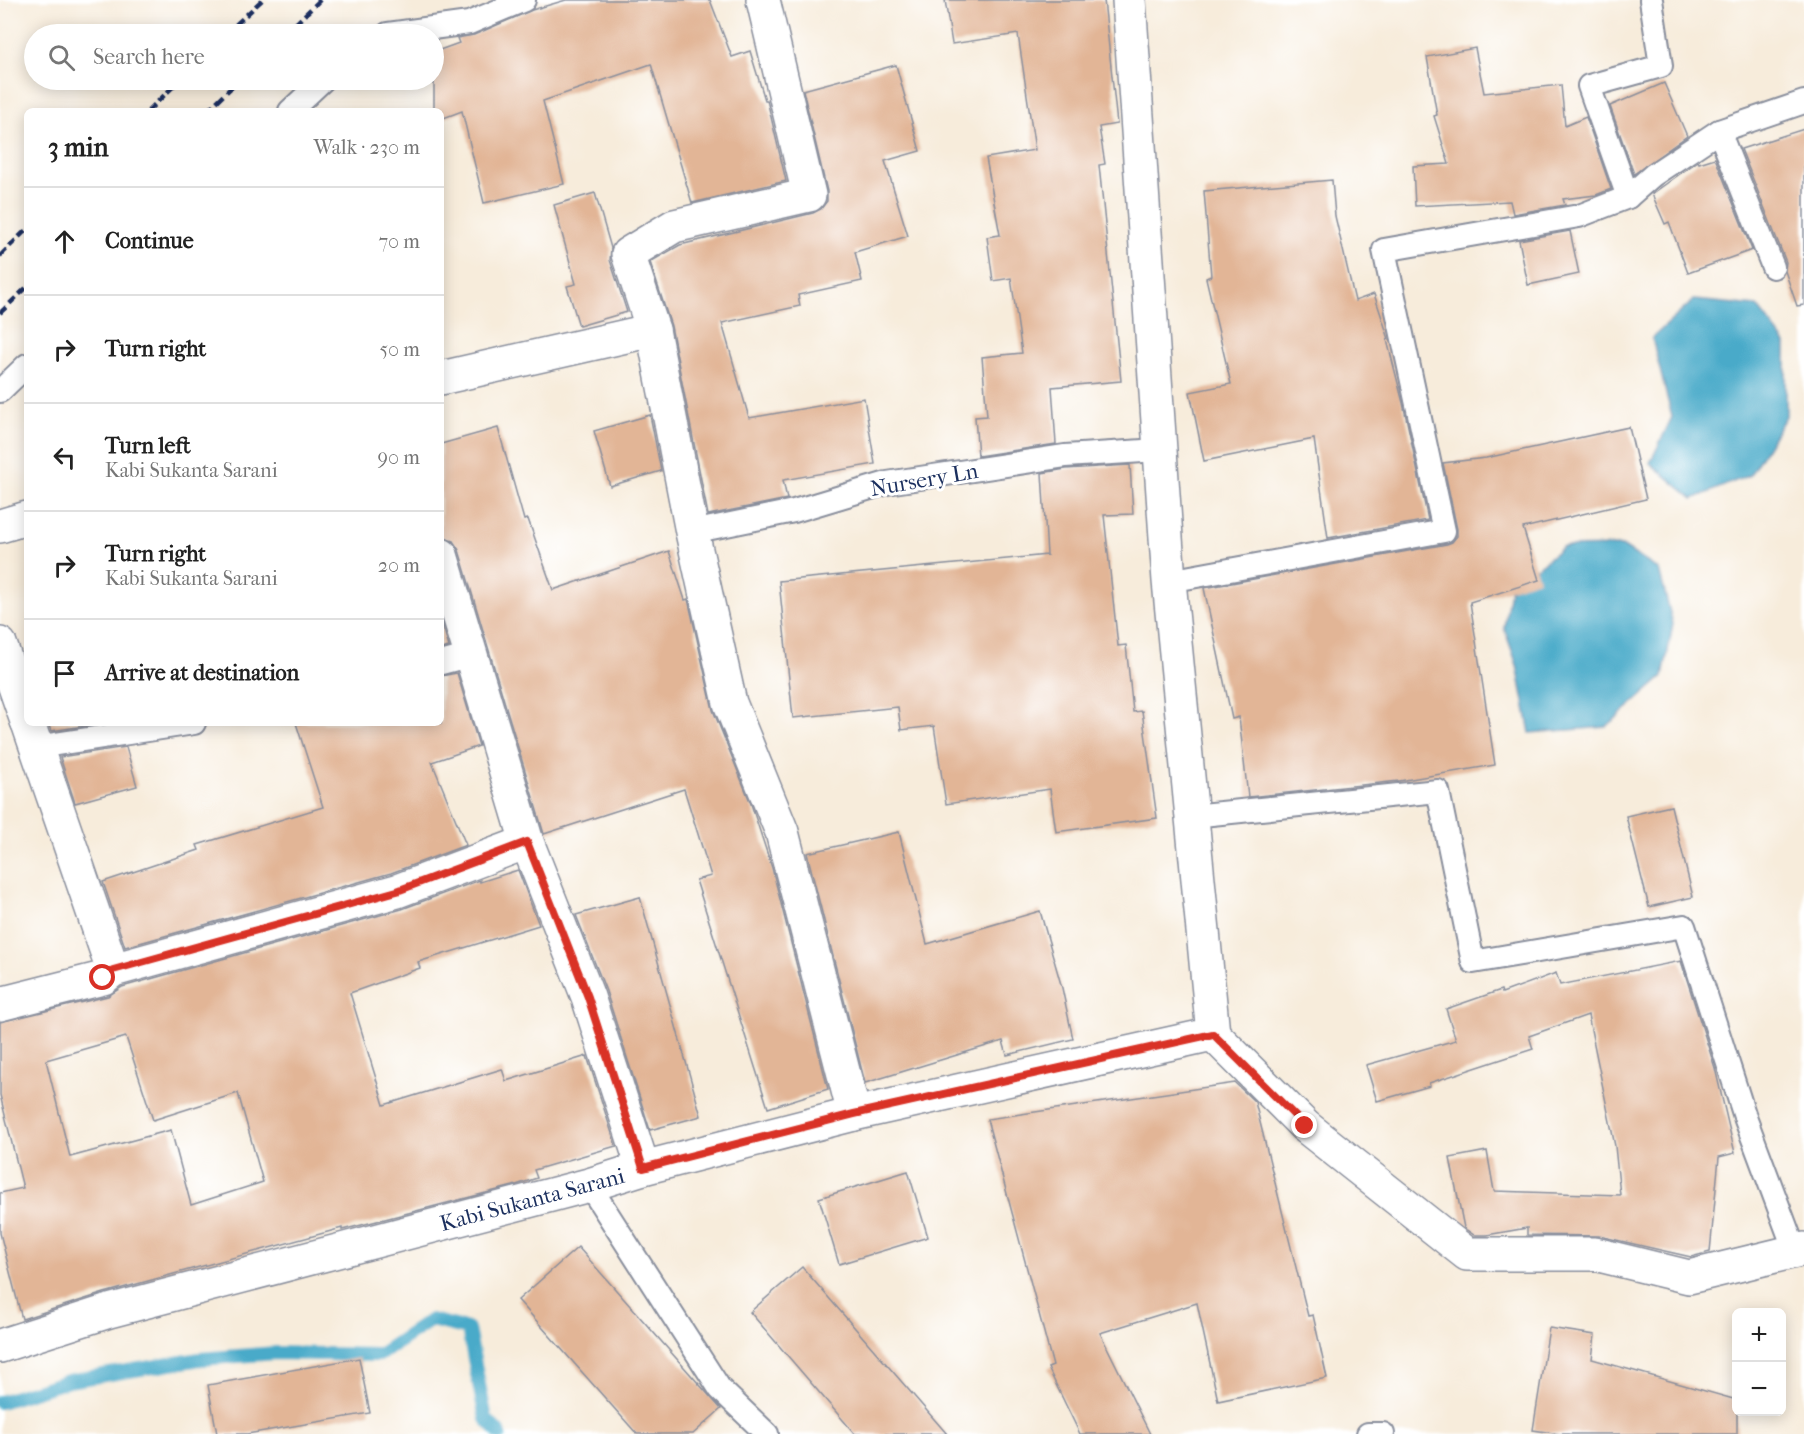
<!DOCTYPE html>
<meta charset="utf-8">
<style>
:root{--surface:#fff;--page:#f2f2f2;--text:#222;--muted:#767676;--line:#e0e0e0}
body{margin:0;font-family:"IM FELL French Canon",serif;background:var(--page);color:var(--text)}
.controls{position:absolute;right:18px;bottom:18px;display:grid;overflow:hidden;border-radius:9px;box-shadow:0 3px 15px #0003}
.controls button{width:54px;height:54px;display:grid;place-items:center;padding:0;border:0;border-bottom:2px solid var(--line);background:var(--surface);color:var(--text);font:30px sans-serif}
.stop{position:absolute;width:18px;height:18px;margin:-14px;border:4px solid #d93025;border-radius:50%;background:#fff}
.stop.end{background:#d93025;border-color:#fff;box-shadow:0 2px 6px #0008}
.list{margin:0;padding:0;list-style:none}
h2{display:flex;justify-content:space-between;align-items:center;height:78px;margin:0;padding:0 24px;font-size:26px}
h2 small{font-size:20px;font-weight:400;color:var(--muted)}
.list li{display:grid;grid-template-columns:39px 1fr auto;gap:18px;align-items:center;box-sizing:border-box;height:108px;padding:0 24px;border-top:2px solid var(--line)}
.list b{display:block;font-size:22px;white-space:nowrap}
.list p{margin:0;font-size:20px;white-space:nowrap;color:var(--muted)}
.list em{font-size:20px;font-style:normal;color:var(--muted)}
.icon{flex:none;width:33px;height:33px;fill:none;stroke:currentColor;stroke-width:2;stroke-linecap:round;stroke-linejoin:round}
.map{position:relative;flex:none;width:1804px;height:1434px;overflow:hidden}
.search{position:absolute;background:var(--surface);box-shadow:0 3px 15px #0003;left:24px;top:24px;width:420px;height:66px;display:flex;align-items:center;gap:15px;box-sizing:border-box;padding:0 21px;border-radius:33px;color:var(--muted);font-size:22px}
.panel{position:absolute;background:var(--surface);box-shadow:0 3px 15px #0003;left:24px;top:108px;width:420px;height:618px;border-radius:9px}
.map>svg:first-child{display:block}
.water{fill:#4aaac9;stroke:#326c94;stroke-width:1.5}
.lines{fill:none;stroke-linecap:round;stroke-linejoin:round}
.stream{stroke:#4aaac9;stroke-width:14}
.building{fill:#e2b596;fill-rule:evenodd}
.service-casing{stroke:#898e9c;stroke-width:26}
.minor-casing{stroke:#898e9c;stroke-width:36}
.tertiary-casing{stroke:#898e9c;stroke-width:36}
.service{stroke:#fff;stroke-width:22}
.minor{stroke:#fff;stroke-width:33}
.tertiary{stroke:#fff;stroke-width:33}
.rail{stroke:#1b2f5e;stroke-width:4.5;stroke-dasharray:9 4.5;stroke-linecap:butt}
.route{stroke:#d93025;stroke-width:8}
.labels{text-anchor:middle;stroke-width:6;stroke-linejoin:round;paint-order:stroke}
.street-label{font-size:22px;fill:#1b2f5e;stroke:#fff}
</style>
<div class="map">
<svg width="1804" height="1434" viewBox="0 0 1804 1434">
<rect width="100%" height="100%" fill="#fff"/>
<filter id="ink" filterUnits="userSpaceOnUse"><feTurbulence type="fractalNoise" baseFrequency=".0167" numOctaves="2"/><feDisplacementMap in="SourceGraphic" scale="12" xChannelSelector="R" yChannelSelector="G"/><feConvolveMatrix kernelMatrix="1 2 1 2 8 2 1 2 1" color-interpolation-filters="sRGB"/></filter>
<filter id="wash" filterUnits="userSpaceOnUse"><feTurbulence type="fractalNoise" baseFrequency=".008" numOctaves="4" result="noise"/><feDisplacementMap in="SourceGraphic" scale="24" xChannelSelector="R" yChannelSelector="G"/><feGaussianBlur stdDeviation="1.35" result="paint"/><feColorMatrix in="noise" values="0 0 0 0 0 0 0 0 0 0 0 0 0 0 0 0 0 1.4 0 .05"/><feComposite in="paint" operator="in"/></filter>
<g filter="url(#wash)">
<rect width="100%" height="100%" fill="#f7ecdb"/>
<g class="water">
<path d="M1694 300 1757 306 1786 344V416L1750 475 1693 499 1650 463 1672 417 1652 338Z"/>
<path d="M1622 546 1659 570 1673 624 1663 677 1606 727 1530 733 1517 665 1504 628 1510 590 1562 547Z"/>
</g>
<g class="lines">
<path class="stream" d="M0 1402 68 1381 200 1359 276 1353 379 1355 431 1320 468 1329 486 1419 500 1434"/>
</g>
<g id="blocks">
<g class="building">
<path d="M566 0H710L732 57 750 51 765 100H767L786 181 692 203 651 64 543 101 564 184 484 203 462 111 441 119V111H434V52L459 43 457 38 474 35 532 10Z"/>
<path d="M945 0H1104L1117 124 1099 127 1105 164 1099 165 1121 381 1052 387 1056 444 978 456 975 417 987 416 982 357 1022 353 1011 278 993 281 987 237 1000 235 986 158 1035 150 1018 34 952 44Z"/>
<path d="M1475 48 1484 93 1561 85 1565 126 1586 117 1611 189 1596 195 1563 199 1565 205 1513 214 1510 201 1415 206 1413 166 1449 164 1434 116 1437 115 1427 57Z"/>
<path d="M896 65 920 151 885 161 908 236 855 252 862 281 798 295 800 306 722 323 749 418 864 398 875 464 783 480 787 499 708 515 671 326 650 262 680 245 813 213 821 209 827 201V191L803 90Z"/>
<path d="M1664 83 1687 136 1634 174 1610 106Z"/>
<path d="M1804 129V305L1797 306 1785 271 1786 262 1741 149Z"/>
<path d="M1715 158 1752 250 1688 273 1669 222 1665 224 1652 194 1698 161 1699 163Z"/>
<path d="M1332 180 1335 216 1355 301 1374 294 1389 339 1387 340 1403 403 1428 520 1328 538 1314 439 1204 461 1190 392 1231 384 1206 278 1211 276 1204 191Z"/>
<path d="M595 193 611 248 610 260 627 312 579 326 567 286 576 284 554 205Z"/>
<path d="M1570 231 1579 274 1528 285 1519 240Z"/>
<path d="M650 415 661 471 610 486 594 431Z"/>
<path d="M1629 427 1646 499 1523 528 1539 580 1470 602 1495 765 1399 781 1248 797 1239 717 1232 719 1204 588 1447 544 1452 542 1457 536V529L1443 463 1486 458Z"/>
<path d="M498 428 524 520 528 519 553 590 669 551 685 600 688 599 713 710 751 804 772 868 828 1089 768 1108 696 880 711 876 684 789 544 834 459 550 453 541 441 537V444Z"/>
<path d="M1130 465 1133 514 1104 515 1118 646 1126 645 1133 712 1142 711 1157 818 1056 832 1050 789 946 804 934 726 901 730 898 707 793 718 779 581 1047 555 1042 473 1066 469Z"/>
<path d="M441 620 449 647 441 649Z"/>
<path d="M457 673 479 746 432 762 466 845 391 873 125 947 103 882 199 850 197 845 323 807 296 723H441V676Z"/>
<path d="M48 723H104L51 731Z"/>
<path d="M126 747 137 786 75 803 60 757Z"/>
<path d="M1671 806 1693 897 1649 907 1626 816Z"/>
<path d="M899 832 927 944 1040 911 1062 988 1073 1039 1007 1055 1003 1041 865 1083 807 853Z"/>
<path d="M518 870 539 925 418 962 420 968 350 993 384 1105 502 1069 506 1081 587 1056 616 1146 534 1170 537 1178 513 1186 342 1230V1228L104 1293 22 1319 0 1233V1193L23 1188 0 1095V1022L108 996 122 987 402 909 480 880V882ZM126 1037 153 1120 238 1093 263 1182 191 1205 171 1130 70 1157 46 1060Z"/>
<path d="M640 897 701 1116 650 1130 606 991 576 915Z"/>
<path d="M1681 961 1715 1068 1735 1153 1719 1157 1710 1252 1691 1257 1599 1236 1527 1235V1228L1487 1235H1474L1464 1228 1450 1158 1487 1151 1494 1191 1620 1195 1615 1146 1588 1015 1529 1036 1533 1049 1429 1083 1430 1086 1377 1101 1366 1065 1456 1040 1446 1009 1501 990 1502 993 1556 973 1560 985Z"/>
<path d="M1235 1083 1255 1102 1308 1316 1313 1315 1327 1378 1218 1401 1197 1303 1100 1333 1150 1434H1080L1048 1368 1053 1366 987 1119Z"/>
<path d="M908 1171 928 1237 839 1264 819 1198Z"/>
<path d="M578 1247 721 1409 693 1434H637L518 1300Z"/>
<path d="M802 1267 947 1434H855L750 1312Z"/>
<path d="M1549 1328 1595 1335 1592 1359 1737 1400V1434H1561L1533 1430Z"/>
<path d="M359 1358 370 1413 247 1434H217L208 1385Z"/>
</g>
</g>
</g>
<g filter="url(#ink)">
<use href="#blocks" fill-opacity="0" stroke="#898e9c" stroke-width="1.5"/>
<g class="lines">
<defs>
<g id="service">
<path d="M388 34 469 23 524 0"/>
<path d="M290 111 323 80"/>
<path d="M1719 131 1773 267"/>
<path d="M1628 197 1589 86 1661 66 1651 0"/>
<path d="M0 391 27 365"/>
<path d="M692 532 794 511 887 483 1065 456 1159 450"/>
<path d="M1169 581 1444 531 1384 250 1579 216 1628 197 1653 175 1719 131 1804 102"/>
<path d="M441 663 471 655"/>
<path d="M36 747 194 723"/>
<path d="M1192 816 1438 791 1473 962 1684 926 1746 1120 1795 1251"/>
<path d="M589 1185 720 1389 767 1434"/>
<path d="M1368 1434H1383"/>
</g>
<g id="minor">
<path d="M763 0 809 195 674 226 628 254 653 330 692 532 730 703 782 832 854 1114"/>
<path d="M1129 0 1169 581 1213 1034"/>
<path d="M441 378 653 330"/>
<path d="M0 526 27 518"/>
<path d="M441 555 527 842 588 997 643 1168"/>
<path d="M0 644 27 721"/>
<path d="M28 723 113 970"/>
<path d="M0 1004 103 978 113 970 397 891 527 842"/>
</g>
<path id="tertiary" d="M0 1346 109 1311 589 1185 643 1168 854 1114 1213 1034 1305 1126 1467 1254H1595L1689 1277 1804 1249"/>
</defs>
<use href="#service" class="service-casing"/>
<use href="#minor" class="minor-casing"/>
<use href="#tertiary" class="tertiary-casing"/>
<use href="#service" class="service"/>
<use href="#minor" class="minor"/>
<use href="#tertiary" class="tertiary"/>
<g class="rail">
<path d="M226 34 262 0"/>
<path d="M285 34 320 0"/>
<path d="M148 111 180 80"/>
<path d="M207 111 239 80"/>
<path d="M0 256 27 229"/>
<path d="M0 313 27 287"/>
</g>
</g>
</g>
<g class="lines" filter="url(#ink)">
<path class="route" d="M103 978 113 970 397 891 527 842 588 997 643 1168 854 1114 1213 1034 1305 1126"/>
</g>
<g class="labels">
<g class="street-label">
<text transform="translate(924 479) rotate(-10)" y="8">Nursery Ln</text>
<text transform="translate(532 1199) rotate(-15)" y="8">Kabi Sukanta Sarani</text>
</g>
</g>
</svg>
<div class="controls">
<button>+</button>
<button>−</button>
</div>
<div class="stop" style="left:103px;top:978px"></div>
<div class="stop end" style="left:1305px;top:1126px"></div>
<div class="search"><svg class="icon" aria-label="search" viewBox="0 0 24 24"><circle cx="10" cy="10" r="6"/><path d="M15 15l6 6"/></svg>Search here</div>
<section class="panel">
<h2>3 min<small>Walk · 230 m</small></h2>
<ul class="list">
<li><svg class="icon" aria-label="ahead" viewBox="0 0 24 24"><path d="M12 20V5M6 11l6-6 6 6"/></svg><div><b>Continue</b></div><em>70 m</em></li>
<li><svg class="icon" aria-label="right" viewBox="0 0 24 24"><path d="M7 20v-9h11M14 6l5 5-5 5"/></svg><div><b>Turn right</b></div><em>50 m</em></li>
<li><svg class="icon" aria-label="left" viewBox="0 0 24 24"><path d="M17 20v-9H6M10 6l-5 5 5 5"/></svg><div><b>Turn left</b><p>Kabi Sukanta Sarani</p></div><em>90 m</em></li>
<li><svg class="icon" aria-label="right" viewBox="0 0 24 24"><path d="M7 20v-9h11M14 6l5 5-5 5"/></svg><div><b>Turn right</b><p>Kabi Sukanta Sarani</p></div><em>20 m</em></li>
<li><svg class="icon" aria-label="arrive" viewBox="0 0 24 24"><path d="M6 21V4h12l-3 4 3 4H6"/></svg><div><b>Arrive at destination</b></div></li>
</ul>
</section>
</div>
